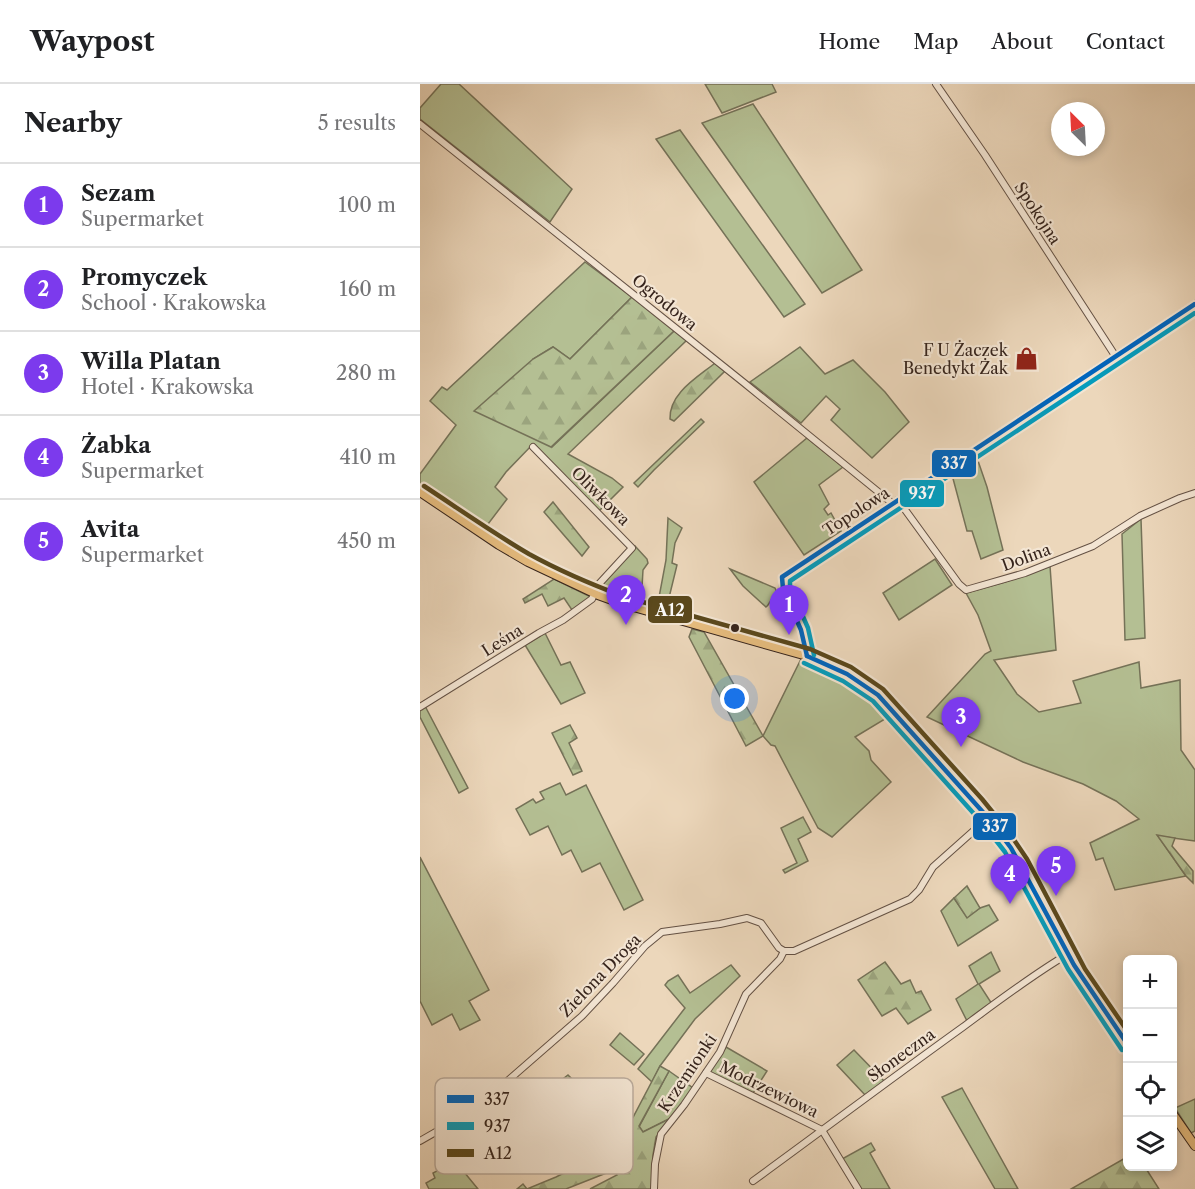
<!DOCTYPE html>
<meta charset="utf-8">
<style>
:root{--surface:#fff;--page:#f2f2f2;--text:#202124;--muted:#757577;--line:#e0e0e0;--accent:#7c3aed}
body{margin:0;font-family:"Libre Caslon Text",serif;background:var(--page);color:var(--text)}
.controls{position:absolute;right:18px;bottom:18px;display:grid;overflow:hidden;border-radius:9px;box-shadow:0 3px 9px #0003}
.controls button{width:54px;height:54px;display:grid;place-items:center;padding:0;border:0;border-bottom:2px solid var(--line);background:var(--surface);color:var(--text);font:30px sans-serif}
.compass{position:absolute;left:631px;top:18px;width:54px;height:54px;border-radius:50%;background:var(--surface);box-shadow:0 3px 9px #0003;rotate:336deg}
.you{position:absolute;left:315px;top:615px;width:21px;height:21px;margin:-15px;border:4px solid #fff;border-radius:50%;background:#1a73e8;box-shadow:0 0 0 9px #1a73e833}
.badge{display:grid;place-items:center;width:39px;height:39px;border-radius:50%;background:var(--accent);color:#fff;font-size:20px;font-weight:700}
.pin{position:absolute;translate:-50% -50px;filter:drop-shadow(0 2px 3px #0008)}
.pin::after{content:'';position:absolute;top:32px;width:21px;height:18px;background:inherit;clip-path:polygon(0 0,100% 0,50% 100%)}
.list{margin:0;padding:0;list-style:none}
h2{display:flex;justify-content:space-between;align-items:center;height:78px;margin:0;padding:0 24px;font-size:26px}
h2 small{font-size:20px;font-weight:400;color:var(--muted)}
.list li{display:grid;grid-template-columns:39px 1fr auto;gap:18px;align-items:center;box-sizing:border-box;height:84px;padding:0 24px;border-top:2px solid var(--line)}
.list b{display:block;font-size:22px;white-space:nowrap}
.list p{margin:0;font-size:20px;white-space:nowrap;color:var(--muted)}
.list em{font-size:20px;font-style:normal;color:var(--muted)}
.icon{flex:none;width:33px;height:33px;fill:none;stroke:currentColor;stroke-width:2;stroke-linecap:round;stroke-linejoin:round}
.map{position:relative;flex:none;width:775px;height:1105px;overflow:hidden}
header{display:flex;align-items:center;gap:36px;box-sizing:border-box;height:84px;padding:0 30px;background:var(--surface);border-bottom:2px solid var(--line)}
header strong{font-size:28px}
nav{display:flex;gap:33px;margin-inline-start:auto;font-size:21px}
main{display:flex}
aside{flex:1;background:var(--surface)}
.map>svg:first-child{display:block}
.green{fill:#b4bf93;stroke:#757258;stroke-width:1.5}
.forest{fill:url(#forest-firs);stroke:#757258;stroke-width:1.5}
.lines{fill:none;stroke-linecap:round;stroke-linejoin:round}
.minor-casing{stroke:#645144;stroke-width:8}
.major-casing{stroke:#36241c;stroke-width:10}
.minor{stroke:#f3e5d3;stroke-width:6}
.major{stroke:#e6bc7e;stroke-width:8}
.bus-1-casing{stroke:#f3e5d3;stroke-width:9}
.bus-2-casing{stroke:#f3e5d3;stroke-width:9}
.bus-3-casing{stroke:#f3e5d3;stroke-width:9}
.bus-1{stroke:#0065bd;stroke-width:4.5}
.bus-2{stroke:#059cbc;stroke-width:4.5}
.bus-3{stroke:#5a481c;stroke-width:4.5}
.bus-dot{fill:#36241c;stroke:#f3e5d3;stroke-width:2}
.labels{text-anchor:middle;stroke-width:4.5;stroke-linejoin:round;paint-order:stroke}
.street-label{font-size:16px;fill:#36241c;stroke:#f3e5d3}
.poi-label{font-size:16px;fill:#36241c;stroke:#f3e5d3;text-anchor:end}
.key{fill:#f3e5d3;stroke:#baab9c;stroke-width:1.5}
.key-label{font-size:16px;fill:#36241c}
.line-badge{stroke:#f3e5d3;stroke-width:2}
.badge-label{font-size:16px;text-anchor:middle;font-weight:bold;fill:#fff}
</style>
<header>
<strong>Waypost</strong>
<nav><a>Home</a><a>Map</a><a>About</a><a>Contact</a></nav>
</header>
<main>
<aside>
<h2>Nearby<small>5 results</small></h2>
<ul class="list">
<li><span class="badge">1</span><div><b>Sezam</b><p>Supermarket</p></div><em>100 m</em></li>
<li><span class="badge">2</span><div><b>Promyczek</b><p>School · Krakowska</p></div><em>160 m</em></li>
<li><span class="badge">3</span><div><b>Willa Platan</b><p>Hotel · Krakowska</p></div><em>280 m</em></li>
<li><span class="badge">4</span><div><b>Żabka</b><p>Supermarket</p></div><em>410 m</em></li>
<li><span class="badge">5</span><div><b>Avita</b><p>Supermarket</p></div><em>450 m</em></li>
</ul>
</aside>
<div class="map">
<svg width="775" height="1105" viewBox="0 0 775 1105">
<defs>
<pattern id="forest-firs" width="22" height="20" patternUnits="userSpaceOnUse" patternTransform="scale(1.5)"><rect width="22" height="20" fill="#b4bf93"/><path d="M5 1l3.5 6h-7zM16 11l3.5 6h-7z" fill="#9ba47e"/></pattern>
</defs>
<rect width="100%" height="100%" fill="#ecd7bb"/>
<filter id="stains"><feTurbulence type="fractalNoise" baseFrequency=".00333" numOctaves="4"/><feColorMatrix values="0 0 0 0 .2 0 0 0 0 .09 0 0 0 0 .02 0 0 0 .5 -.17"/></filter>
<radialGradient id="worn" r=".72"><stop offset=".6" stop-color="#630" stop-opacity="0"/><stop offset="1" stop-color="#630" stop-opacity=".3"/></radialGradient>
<g class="green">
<path d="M21 0H39L152 105 130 138 0 35V24Z"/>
<path d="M285 0H352L356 8 302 29Z"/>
<path d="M333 20 442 186 402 209 282 39Z"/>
<path d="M260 46 385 220 364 233 236 55Z"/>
<path d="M165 178 212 213 150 275 133 263 113 275 132 363 255 246 267 256 148 370 192 394 203 403 179 427 113 360 86 388 75 403 87 415 65 444 0 402V390L36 341 10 317 22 303 27 306Z"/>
<path d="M380 263 405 290 433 276 465 308 489 338 452 374 411 336 420 325 406 312 381 339 330 298Z"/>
<path d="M281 335 284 338 234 386 218 403 214 399Z"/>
<path d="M387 354 423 383 399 401 409 420 404 425 408 431 411 429 421 447 384 471 334 398Z"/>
<path d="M556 371 567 403 583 466 561 475 552 447H547L531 387Z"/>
<path d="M248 434 262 444 255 459 252 479 257 481 246 526 237 524 246 476Z"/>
<path d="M721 435 725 554 705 556 702 450Z"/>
<path d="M215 462 227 475 228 479 223 486 221 520 181 508 179 504Z"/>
<path d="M515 475 532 501 479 536 463 509Z"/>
<path d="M630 482 636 566 574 576 597 610 619 628 661 619 653 597 719 578 721 604 760 596 761 666 775 686V757L738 752 766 792 695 806 683 774 676 776 670 759 719 735 696 717 663 700 603 678 507 633 565 570 571 567 558 531 546 509 585 498Z"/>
<path d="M310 485 355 504 358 511 356 510C350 515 350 520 346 523L323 502Z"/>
<path d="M125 549 141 581 150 578 165 609 141 620 105 561Z"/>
<path d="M381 575 430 600 470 632 435 653 449 667 451 676 471 698 412 753 398 744 355 662 351 661 343 652Z"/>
<path d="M5 622 48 704 39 709 0 633V625Z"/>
<path d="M140 699 146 711 166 701 223 816 204 826 180 779 162 788 151 766 142 771 128 742 110 751 96 725 113 715 116 719 124 715 120 708Z"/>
<path d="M383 733 391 748 378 755 388 777 365 789 363 786 377 779 361 744Z"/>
<path d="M0 773 69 906 49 917 60 936 40 946 32 930 12 941 0 917Z"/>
<path d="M534 814 547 833 560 824 569 821 578 836 538 862 521 827Z"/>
<path d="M571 868 580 887 559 900 572 920 547 937 536 915 558 900 549 882Z"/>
<path d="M311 881 320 892 275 935 240 982 232 998 218 985 265 924 245 901 248 897 258 891 270 909Z"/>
<path d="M200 949 224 970 214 981 190 961Z"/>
<path d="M306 963 347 987 333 1009 289 989Z"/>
<path d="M434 966 464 997 446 1012 417 981Z"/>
<path d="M249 987 273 1004 251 1034 223 1048 219 1043Z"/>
<path d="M148 991 153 996 112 1028 108 1022Z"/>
<path d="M542 1004 598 1105H575L522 1013Z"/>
<path d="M775 1015V1047L771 1049 755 1024Z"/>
<path d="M451 1059 455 1066 450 1069 470 1105H440L422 1075Z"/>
<path d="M35 1077 58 1105H9L6 1099 15 1094 13 1089Z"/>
</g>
<g class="forest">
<path d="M212 213 255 246 131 363 54 327 113 275 133 263 150 275Z"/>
<path d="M295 279 305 287 254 337 250 335C249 309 278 293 295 279Z"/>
<path d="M133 418 169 463 162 472 124 428Z"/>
<path d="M134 495 171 513 152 526 144 514 128 522 122 510 105 519 103 515Z"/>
<path d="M272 545 284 548 343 652 326 662 269 553Z"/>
<path d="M150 641 157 654 149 659 162 687 153 691 132 649Z"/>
<path d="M737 751 755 754 752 762 773 787V799L766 792Z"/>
<path d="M547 802 560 824 547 834 534 814Z"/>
<path d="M465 878 481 900 490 896 496 909 501 907 511 926 488 940 476 924 462 932 438 896Z"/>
<path d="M240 982 249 987 219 1042 223 1048 251 1034 236 1053 233 1071 232 1105H170L197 1091 194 1086 146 1105H97L103 1100 107 1105 136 1093 162 1080 188 1071 210 1039Z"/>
<path d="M707 1073 708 1082 725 1083 739 1105H651Z"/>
</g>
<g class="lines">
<defs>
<g id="minor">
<path d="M516 0 565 71 696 273"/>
<path d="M0 40 323 298 472 419"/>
<path d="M478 416 539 500 546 506 605 489 673 462 720 432 760 414 775 409"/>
<path d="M387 572C386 549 372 526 363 505L362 498V493L775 220"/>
<path d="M0 623 119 549 143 536 172 515 178 501 212 464 113 363"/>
<path d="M286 989 402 1046 438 1105"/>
<path d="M0 1057 40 1034 84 1000 162 932 193 899 225 862 242 848 300 840 327 834 341 839 359 864 364 867H374L490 815 499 806 513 783 568 734"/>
<path d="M333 1097C403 1046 472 994 543 943 577 918 612 891 648 870"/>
<path d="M234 1105 235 1080 241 1050 264 1021 300 968 326 910 360 875 364 867"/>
</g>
<g id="major">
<path d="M0 408 79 461 108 478 178 511 203 520 387 572 427 590 458 611 477 631 556 720 582 751 600 779 659 889 708 962"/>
<path d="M752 1029 775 1062"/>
</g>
</defs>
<use href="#minor" class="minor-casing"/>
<use href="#major" class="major-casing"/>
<use href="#minor" class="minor"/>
<use href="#major" class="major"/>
<defs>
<g id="bus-1">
<path d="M387 572 381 546 363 505 362 493 775 220"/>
<path d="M387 572 427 590 458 611 570 736 591 764 654 881 708 961"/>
</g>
<g id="bus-2">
<path d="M394 571 388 544 370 503V497L775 229"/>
<path d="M384 579 423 597 453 617 564 741 585 768 648 885 702 966"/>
</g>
<path id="bus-3" d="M4 402C39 425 73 449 109 470 138 486 173 501 205 513L390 565 431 583 463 605 562 715 588 747 607 775 665 885 708 948"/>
</defs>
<use href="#bus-1" class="bus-1-casing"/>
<use href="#bus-2" class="bus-2-casing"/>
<use href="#bus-3" class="bus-3-casing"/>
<use href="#bus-1" class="bus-1"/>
<use href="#bus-2" class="bus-2"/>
<use href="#bus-3" class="bus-3"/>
</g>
<defs>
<symbol id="shop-bare" viewBox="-9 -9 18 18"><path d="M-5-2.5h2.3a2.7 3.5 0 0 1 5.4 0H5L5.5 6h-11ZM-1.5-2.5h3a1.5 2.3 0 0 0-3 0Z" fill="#8f2418" stroke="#f3e5d3" stroke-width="2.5" paint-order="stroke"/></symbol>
</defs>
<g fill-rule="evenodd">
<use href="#shop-bare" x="590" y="258" width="33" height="33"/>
</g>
<circle class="bus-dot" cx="315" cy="544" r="5"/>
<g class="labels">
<g class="street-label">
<text transform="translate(618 129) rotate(57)" y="6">Spokojna</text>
<text transform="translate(245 218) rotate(39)" y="6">Ogrodowa</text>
<text transform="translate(181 412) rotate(45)" y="6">Oliwkowa</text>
<text transform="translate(436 427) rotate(-33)" y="6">Topolowa</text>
<text transform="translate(606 473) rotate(-20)" y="6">Dolina</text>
<text transform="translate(82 556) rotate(-32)" y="6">Leśna</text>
<text transform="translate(180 891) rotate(-46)" y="6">Zielona Droga</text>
<text transform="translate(481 971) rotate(-36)" y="6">Słoneczna</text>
<text transform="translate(267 989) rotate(-56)" y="6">Krzemionki</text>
<text transform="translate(349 1005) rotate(26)" y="6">Modrzewiowa</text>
</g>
<g class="poi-label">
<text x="588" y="272">F U Żaczek<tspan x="588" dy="18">Benedykt Żak</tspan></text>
</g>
</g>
<rect x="15" y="994" width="198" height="96" rx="9" class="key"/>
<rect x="27" y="1011" width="27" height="8" fill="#0065bd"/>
<rect x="27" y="1038" width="27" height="8" fill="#059cbc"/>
<rect x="27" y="1065" width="27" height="8" fill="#5a481c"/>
<g class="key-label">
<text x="64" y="1021">337</text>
<text x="64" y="1048">937</text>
<text x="64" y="1075">A12</text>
</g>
<g class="line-badge">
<rect x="511" y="365" width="46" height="29" rx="6" fill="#0065bd"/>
<rect x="479" y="395" width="46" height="29" rx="6" fill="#059cbc"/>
<rect x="227" y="511" width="46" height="29" rx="6" fill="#5a481c"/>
<rect x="552" y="728" width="45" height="29" rx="6" fill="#0065bd"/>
</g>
<g class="badge-label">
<text x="534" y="385">337</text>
<text x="502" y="415">937</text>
<text x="250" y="532">A12</text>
<text x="575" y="748">337</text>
</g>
<rect width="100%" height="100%" filter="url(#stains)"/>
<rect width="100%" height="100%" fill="url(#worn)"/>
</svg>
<div class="controls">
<button>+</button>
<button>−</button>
<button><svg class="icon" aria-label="locate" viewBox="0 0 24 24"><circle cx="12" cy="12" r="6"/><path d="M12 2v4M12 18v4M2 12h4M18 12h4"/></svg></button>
<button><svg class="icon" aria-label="layers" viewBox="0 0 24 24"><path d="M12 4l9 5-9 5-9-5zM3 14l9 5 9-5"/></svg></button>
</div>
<svg class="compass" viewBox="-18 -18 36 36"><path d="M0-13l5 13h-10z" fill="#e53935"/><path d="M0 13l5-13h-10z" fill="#757577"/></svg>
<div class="you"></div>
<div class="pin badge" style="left:369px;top:551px">1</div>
<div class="pin badge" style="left:206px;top:541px">2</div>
<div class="pin badge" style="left:541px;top:663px">3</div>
<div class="pin badge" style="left:590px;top:820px">4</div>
<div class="pin badge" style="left:636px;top:812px">5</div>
</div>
</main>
